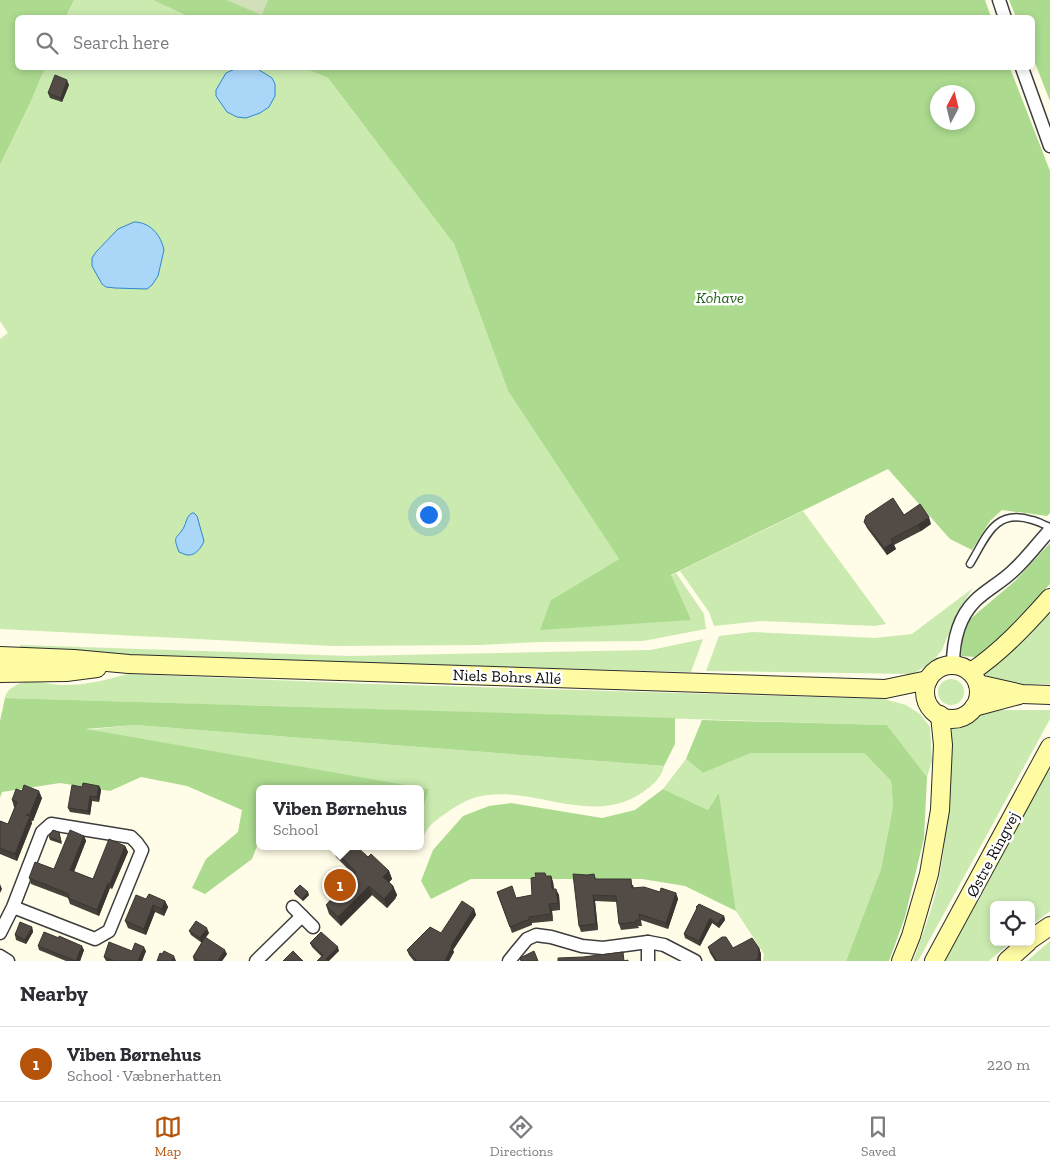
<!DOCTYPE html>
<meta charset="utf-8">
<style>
:root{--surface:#fff;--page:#f2f2f3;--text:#2b2b33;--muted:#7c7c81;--line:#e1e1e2;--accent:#b45309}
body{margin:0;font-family:"Zilla Slab",serif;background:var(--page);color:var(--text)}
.controls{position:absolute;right:15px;bottom:15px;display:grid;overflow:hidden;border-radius:8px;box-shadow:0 2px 8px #0003}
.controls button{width:45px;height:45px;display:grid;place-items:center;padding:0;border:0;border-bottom:1px solid var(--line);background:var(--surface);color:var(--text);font:25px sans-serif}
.compass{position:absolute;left:930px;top:85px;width:45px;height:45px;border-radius:50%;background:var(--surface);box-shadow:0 2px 8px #0003;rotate:7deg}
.you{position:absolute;left:428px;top:514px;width:18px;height:18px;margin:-12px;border:4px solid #fff;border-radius:50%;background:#1a73e8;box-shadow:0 0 0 8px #1a73e833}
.badge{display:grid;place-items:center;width:32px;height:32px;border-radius:50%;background:var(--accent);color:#fff;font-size:16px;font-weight:700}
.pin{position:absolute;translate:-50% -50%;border:2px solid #fff;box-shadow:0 1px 5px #0006}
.popup{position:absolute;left:256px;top:785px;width:168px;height:65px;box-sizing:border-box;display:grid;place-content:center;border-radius:8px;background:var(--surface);filter:drop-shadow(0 1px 4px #0005);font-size:16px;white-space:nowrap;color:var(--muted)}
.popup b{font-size:19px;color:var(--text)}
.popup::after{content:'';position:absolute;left:50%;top:100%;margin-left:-10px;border:10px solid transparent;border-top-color:var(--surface)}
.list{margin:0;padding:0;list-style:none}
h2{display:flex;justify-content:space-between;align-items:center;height:65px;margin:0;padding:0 20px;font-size:21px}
h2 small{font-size:16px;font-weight:400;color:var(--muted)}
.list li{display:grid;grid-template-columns:32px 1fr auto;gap:15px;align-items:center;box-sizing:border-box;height:75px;padding:0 20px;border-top:1px solid var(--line)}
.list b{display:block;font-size:19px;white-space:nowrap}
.list p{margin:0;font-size:16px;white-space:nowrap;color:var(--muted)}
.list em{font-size:16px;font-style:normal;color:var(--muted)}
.icon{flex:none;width:28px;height:28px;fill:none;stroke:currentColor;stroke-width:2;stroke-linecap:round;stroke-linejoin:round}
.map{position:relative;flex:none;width:1050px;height:961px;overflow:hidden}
.search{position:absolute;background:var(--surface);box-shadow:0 2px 8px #0003;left:15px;right:15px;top:15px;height:55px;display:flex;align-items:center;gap:12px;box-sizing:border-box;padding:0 18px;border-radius:8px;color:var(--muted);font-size:19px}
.sheet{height:140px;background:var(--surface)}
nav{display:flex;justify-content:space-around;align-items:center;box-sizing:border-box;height:70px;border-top:1px solid var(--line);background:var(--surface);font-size:14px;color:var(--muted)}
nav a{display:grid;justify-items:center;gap:2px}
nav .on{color:var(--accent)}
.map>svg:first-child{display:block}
.green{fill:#caeab0}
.forest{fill:#acdb8f;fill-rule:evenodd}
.cemetery{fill:#d1e0b9}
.water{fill:#aad6f8;stroke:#2e86d2}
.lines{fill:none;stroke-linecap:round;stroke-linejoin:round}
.lane-casing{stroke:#3d3d3d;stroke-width:9}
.street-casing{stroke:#3d3d3d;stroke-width:15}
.secondary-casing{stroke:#2c2c2c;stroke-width:20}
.lane{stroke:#fff;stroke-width:6}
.street{stroke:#fff;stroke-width:12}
.secondary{stroke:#fffba2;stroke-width:18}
.wall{fill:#47413c}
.shaded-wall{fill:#3a3531}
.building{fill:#534c46;stroke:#3a3531}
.labels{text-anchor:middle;stroke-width:5;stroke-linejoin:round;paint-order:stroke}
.park-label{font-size:16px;font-style:italic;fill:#246319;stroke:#fff}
.street-label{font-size:16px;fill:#0a0a0a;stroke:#fff}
</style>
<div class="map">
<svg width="1050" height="961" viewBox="0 0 1050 961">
<rect width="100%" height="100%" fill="#fffce7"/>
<g class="green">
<path d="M74 0H153L192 17 66 18Z"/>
<path d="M45 68H304L328 78 454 244 508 391 619 559 551 600 690 620 671 576 676 573 704 614 706 629 643 641 539 642 479 645 334 646 0 629V339L8 333 0 321V165L31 101Z"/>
<path d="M803 511 886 624 875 626 761 621 714 626 709 612 680 571Z"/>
<path d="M973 588 957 613 942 650 932 662 913 674 706 671 719 636 753 632 875 638 912 634Z"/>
<path d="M1050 610V684H993L984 672 1019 644Z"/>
<path d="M703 639 691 672 19 653 20 645 350 656 651 650Z"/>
<path d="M128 674 373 684 884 699 906 705 920 714 930 727 932 761 927 777 887 725 5 698C6 689 17 684 25 682 36 680 48 684 60 685 83 686 106 680 128 674Z"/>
<circle cx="951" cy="692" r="13"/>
<path d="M995 710H1050V719L918 961H913C925 929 937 896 942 862 949 816 950 770 952 724L977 717Z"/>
<path d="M135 725 664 766C662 777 652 786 643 792 594 826 541 789 488 795 473 796 461 803 449 811 442 816 432 822 427 830 424 834 422 840 420 844V819L429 789 85 730Z"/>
<path d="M751 753H864L891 781 893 806 881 869 846 961H763L764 954 736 911 719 794 708 810 663 789 686 759 703 773Z"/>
<path d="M1050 760V911L1031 926V905H994V942H1011L989 961H940Z"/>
<path d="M1050 941V961H1027Z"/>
</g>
<g class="forest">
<path d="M0 0H74L66 17 18 18V68H45L31 101 0 165Z"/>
<path d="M153 0H985L991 17 192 18Z"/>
<path d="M1009 0H1050V101L1033 58 1032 18 1016 17Z"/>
<path d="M304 68H1010L1050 171V513L1047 516 1002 510 990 521 972 550 950 539 888 469 671 575 691 620 540 630 551 600 619 559 508 391 454 244 328 78ZM938 92H968V122H938Z"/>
<path d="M1050 543V584L989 649 976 657 961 656 964 625 976 614 1015 581Z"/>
<path d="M5 698 675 718V744L664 766 135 725 86 729 429 789 420 819V789H260V844L257 846 252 859 205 894 192 888 206 859 238 832 242 810 187 786 141 777 110 791 60 783 2 792 0 798V721Z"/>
<path d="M702 720 887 725 927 777 924 838 905 917 889 961H846L881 869 893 806 891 781 864 753H751L703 773 686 759Z"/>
<path d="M663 789 708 810 719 793 736 911 685 886 642 879H471L431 899 421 881 433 850 463 816 489 806 511 803 602 818 635 810Z"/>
</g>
<path class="cemetery" d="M226 0H268L262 15Z"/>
<g class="water">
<path d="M237 68H256L272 78 275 84V96L269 107 260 113 246 118 237 117 227 112 216 96V90L226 73Z"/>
<path d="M134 222C150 222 161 235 164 250L158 276 152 285 147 289 115 288 106 287 102 284 92 266V258L96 252 118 229Z"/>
<path d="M192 513H194L197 516 204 541C202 547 195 556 188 555 185 555 182 553 179 552 172 534 177 540 184 527 187 521 186 517 192 513Z"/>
</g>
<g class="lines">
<defs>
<path id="lane" d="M970 564C986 538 994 508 1032 520 1038 521 1044 525 1050 527"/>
<g id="street">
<path d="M999 0 1005 18"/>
<path d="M1022 68 1050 146"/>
<path d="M953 665C953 642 958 618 975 601 986 590 1002 582 1014 570 1027 558 1038 543 1050 530"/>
<path d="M293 907 313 927"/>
<path d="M0 933 13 907 42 832 51 824 131 837 137 843 142 850 109 931 95 939 13 907"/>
<path d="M0 956 8 961"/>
<path d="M256 961 302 916"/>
<path d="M509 961 517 951 527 939 536 935 551 937 582 946 603 948 648 942 664 945 695 961"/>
<path d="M648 961V942"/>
</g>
<g id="secondary">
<path d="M0 656 74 659 129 664 885 689 928 680"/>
<circle cx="952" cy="692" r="27"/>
<path d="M971 672C1001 652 1026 625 1050 598"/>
<path d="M0 673 66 672 97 668"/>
<path d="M978 684 1022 694 1050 695"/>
<path d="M974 707 1019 695"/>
<path d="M1031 939 1050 926"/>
<path d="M901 961 911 936 929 874 940 810 943 745 940 715"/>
<path d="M934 961 1050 747"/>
<path d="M1007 961 1028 942"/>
</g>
</defs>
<use href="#lane" class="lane-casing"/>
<use href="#street" class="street-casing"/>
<use href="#secondary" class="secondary-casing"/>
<use href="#lane" class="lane"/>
<use href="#street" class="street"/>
<use href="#secondary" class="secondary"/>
</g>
<g class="wall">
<path d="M69 85 62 102 50 98 48 93Z"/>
<path d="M904 515 931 524 921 531 894 545 896 549 887 555 867 528 864 522Z"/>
<path d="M99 786 101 790 99 802 92 801 90 815 70 812 68 808Z"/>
<path d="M42 798 33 821H31L32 823 17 861 0 854V821L8 824 15 807H14L12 800Z"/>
<path d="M59 832 62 844 50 840 49 837Z"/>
<path d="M84 836 86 841 74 872 93 879 125 846 128 852 112 889 110 888 99 916 70 904 68 898 31 884 29 878 54 869Z"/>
<path d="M333 849 368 857 389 871 392 879 389 882 393 886 397 895 395 899 387 908 372 895 341 926 329 914 326 905 354 875 336 857Z"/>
<path d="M594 874 596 879 633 885 634 888 660 892 676 893 678 899 668 929 641 920 642 926H638L639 928 621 930 619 924 617 902 595 901 598 930 581 932 579 926 587 875Z"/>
<path d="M546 876H551L553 882 554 889 559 895 560 910 552 911 553 921 532 923V925L512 933 497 892 516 898 532 895Z"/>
<path d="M294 891 309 895 303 901 295 894Z"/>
<path d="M146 899 165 901 168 907 164 916 155 912 146 935 128 928 125 921Z"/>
<path d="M696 907 724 916 725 920 719 928 712 923 700 946 685 938 684 934 697 908Z"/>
<path d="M474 909 476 915 453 950 454 952 449 961H414L409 955 407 950 441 933Z"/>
<path d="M32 927 33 932 26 944 16 940 15 935Z"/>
<path d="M189 931 209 933 205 938 227 954 222 961H194L193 957 202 943 191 935Z"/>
<path d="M310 943 339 951 322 957 312 947Z"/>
<path d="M38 946 84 950 80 961H66L39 950Z"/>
<path d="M708 947 759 948 761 954V961H715L710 953Z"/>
<path d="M132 951H146L142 961H106L104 957Z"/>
</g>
<g class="shaded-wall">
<path d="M67 80 69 85 62 102 61 98Z"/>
<path d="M929 517 931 524 921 531 918 525Z"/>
<path d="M893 543 896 549 887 555 884 548Z"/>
<path d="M99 786 101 790 99 802 97 797Z"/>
<path d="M39 791 42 798 33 821 30 814Z"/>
<path d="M90 796 92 801 90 815 88 811Z"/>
<path d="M30 816 32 823 17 861 15 854Z"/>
<path d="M84 836 86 841 72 876 70 870Z"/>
<path d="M125 846 128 852 112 889 110 884Z"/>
<path d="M389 871 392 879 387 885 383 877Z"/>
<path d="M551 876 553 882 555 896 552 889Z"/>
<path d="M108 883 110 888 99 916 97 910Z"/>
<path d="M0 884 2 889 0 893Z"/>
<path d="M369 886 372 895 341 926 338 917Z"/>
<path d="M393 886 397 895 395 899 387 908 384 899Z"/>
<path d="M556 889 559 895 560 910 558 903Z"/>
<path d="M308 892 309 895 303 901 302 899Z"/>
<path d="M676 893 678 899 668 929 666 923Z"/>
<path d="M593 895 595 901 598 930 596 924Z"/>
<path d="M165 901 168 907 164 916 162 909Z"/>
<path d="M549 904 552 911 553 921 551 914Z"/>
<path d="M153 905 155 912 146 935 144 929Z"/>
<path d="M474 909 476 915 453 950 454 952 449 961H445L451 946Z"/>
<path d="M724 916 725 920 719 928 717 924Z"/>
<path d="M710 918 712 923 700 946 699 941Z"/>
<path d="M32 927 33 932 26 944 25 940Z"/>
<path d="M207 928 209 933 202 943 200 938Z"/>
<path d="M82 946 84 950 80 961H76Z"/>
<path d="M144 947 146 951 142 961H138Z"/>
<path d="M338 947 339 951 329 961H327L326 959Z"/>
<path d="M759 948 761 954V961H759L758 959Z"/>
<path d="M225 950 227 954 222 961H218Z"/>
<path d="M174 956 176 961H172Z"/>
</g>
<g class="building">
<path d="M55 75 67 80 61 98 48 93Z"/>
<path d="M893 498 904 515 920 504 929 517 918 525 891 539 893 543 884 548 864 522 866 516Z"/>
<path d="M83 783 99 786 97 797 90 796 88 811 68 808 72 785 82 787Z"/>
<path d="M24 785 39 791 30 814 26 815 30 816 15 854 0 848V821L8 824 17 802 12 800 16 789 22 791Z"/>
<path d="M53 830 59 832 61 842 49 837Z"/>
<path d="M70 830 84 836 70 870 93 879 109 839 125 846 110 884 108 883 97 910 68 898 69 894 29 878 35 862 54 869Z"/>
<path d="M336 846H356L368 857 371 854 389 871 383 877 393 886 392 890 384 899 369 886 338 917 326 905 356 872 333 849Z"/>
<path d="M535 873H545L546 876H551L552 889H556L558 903 549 904 551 914 529 917 530 919 510 927 497 892 512 886 516 898 532 895 531 878 536 877Z"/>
<path d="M573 874 587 875 594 874 595 879H631L632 888 644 887 660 892 661 888 676 893 666 923 639 914 640 920H636V922L619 924 616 896 593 895 596 924 579 926Z"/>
<path d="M300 885 308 892 302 899 294 891Z"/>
<path d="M149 894 165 901 162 909 153 905 144 929 125 921 136 895 146 899Z"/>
<path d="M462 901 474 909 451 946 452 947 445 961H417L407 950 430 927 441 933Z"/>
<path d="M699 904 724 916 717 924 710 918 699 941 684 934 697 908 696 907Z"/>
<path d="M196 921 207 928 200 938 189 931Z"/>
<path d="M20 922 32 927 25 940 15 935Z"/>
<path d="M44 932 59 938V936L82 946 76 961 38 946Z"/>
<path d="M321 932 338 947 326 959 327 961H317L323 955 310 943Z"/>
<path d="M205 937 225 950 218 961H199L193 957Z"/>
<path d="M722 937H726L733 948 752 938 759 948 758 959 754 961H717L708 947Z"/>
<path d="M109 942 132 951 135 943 144 947 138 961H115L104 957Z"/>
<path d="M164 951 174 956 172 961H157L160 953 162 954Z"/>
<path d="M293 951 303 961H283Z"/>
<path d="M534 951 538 961H521L520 958Z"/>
<path d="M623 952 624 961 628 960V961H558V958L583 957Z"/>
</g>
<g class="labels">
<g class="park-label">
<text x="720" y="303">Kohave</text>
</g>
<g class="street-label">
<text transform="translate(507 676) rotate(2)" y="6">Niels Bohrs Allé</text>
<text transform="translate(992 854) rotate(-62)" y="6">Østre Ringvej</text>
</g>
</g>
</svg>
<div class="controls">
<button><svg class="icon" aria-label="locate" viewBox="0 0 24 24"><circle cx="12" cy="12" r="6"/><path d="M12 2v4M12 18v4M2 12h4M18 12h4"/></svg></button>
</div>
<svg class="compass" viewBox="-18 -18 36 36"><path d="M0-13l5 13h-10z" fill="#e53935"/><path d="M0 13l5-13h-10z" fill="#7c7c81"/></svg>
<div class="you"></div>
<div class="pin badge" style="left:340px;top:885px">1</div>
<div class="popup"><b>Viben Børnehus</b>School</div>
<div class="search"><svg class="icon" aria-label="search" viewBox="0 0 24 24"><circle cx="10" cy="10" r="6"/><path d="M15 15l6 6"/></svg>Search here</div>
</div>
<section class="sheet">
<h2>Nearby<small></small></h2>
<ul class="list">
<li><span class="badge">1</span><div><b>Viben Børnehus</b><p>School · Væbnerhatten</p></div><em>220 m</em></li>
</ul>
</section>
<nav>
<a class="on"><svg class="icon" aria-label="map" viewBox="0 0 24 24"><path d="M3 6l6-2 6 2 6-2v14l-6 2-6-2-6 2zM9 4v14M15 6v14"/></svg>Map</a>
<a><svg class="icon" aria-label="directions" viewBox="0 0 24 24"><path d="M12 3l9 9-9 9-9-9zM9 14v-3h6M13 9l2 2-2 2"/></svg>Directions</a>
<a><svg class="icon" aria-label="saved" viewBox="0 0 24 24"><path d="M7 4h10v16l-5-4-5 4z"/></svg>Saved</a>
</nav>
